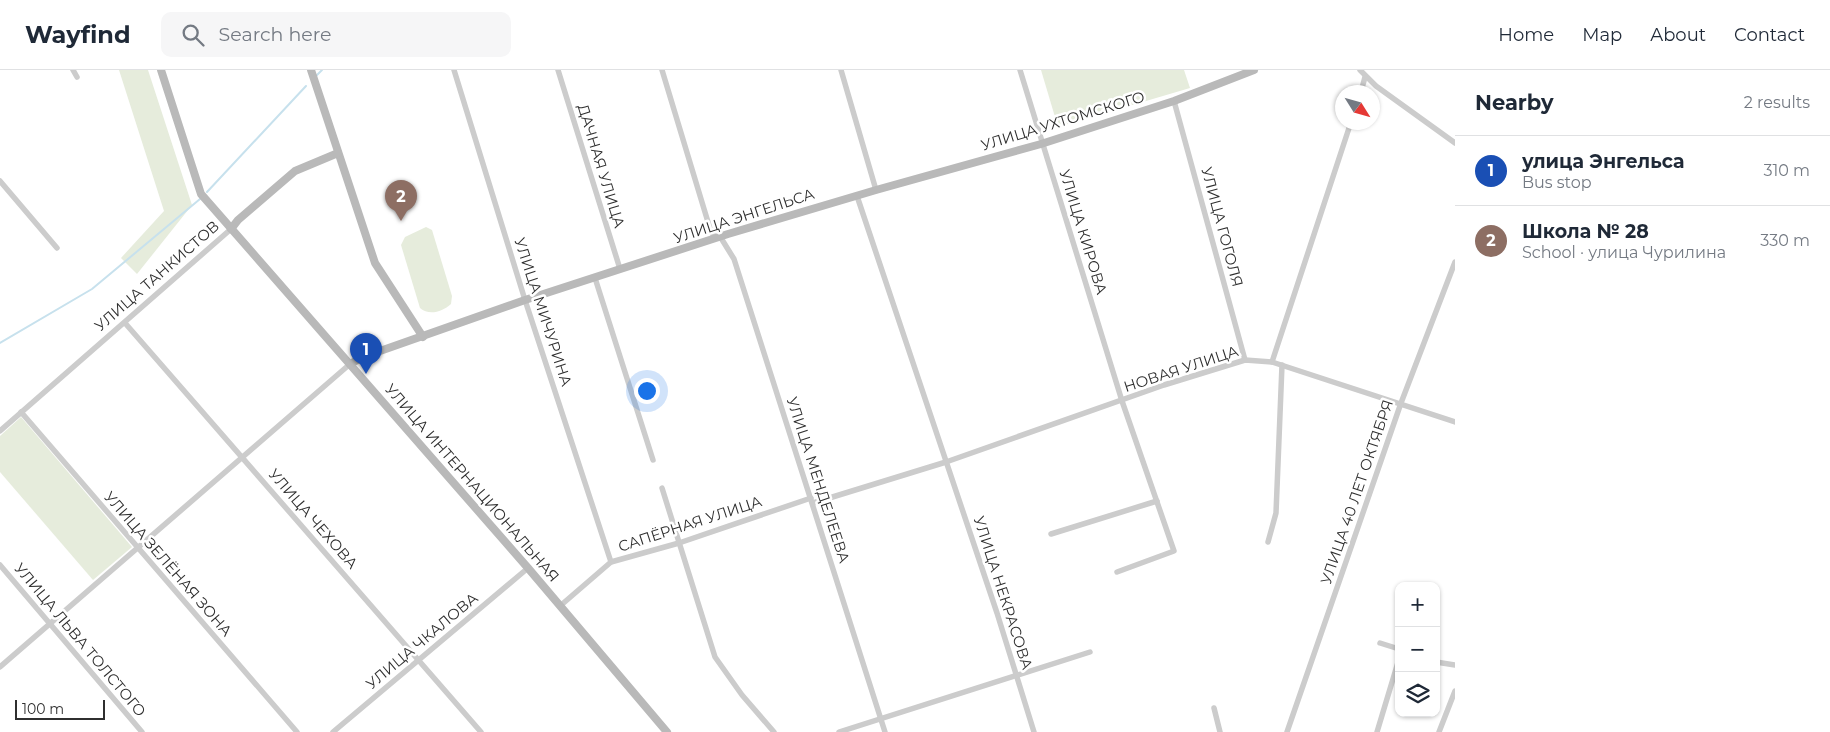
<!DOCTYPE html>
<meta charset="utf-8">
<style>
:root{--surface:#fff;--page:#f6f6f7;--text:#1f2937;--muted:#747a83;--line:#e0e1e3;--accent:#db2777}
body{margin:0;font-family:Montserrat,sans-serif;background:var(--page);color:var(--text)}
.controls{position:absolute;right:15px;bottom:15px;display:grid;overflow:hidden;border-radius:10px;box-shadow:0 1px 4px #0004}
.controls button{width:45px;height:45px;display:grid;place-items:center;padding:0;border:0;border-bottom:1px solid var(--line);background:var(--surface);color:var(--text);font:25px sans-serif}
.compass{position:absolute;left:1335px;top:15px;width:45px;height:45px;border-radius:50%;background:var(--surface);box-shadow:0 1px 4px #0004;rotate:127deg}
.scale{position:absolute;left:15px;bottom:12px;width:90px;box-sizing:border-box;padding-left:5px;border:2px solid #2f2f2f;border-top:0;font-size:14px;line-height:18px;white-space:nowrap;color:#2f2f2f;-webkit-text-stroke:4px #fff;paint-order:stroke}
.you{position:absolute;left:646px;top:320px;width:18px;height:18px;margin:-12px;border:4px solid #fff;border-radius:50%;background:#1a73e8;box-shadow:0 0 0 8px #1a73e833}
.badge{display:grid;place-items:center;width:32px;height:32px;border-radius:50%;background:var(--accent);color:#fff;font-size:16px;font-weight:700}
.pin{position:absolute;translate:-50% -41px;filter:drop-shadow(0 1px 2px #0008)}
.pin::after{content:'';position:absolute;top:26px;width:18px;height:15px;background:inherit;clip-path:polygon(0 0,100% 0,50% 100%)}
.list{margin:0;padding:0;list-style:none}
h2{display:flex;justify-content:space-between;align-items:center;height:65px;margin:0;padding:0 20px;font-size:21px}
h2 small{font-size:16px;font-weight:400;color:var(--muted)}
.list li{display:grid;grid-template-columns:32px 1fr auto;gap:15px;align-items:center;box-sizing:border-box;height:70px;padding:0 20px;border-top:1px solid var(--line)}
.list b{display:block;font-size:19px;white-space:nowrap}
.list p{margin:0;font-size:16px;white-space:nowrap;color:var(--muted)}
.list em{font-size:16px;font-style:normal;color:var(--muted)}
.icon{flex:none;width:28px;height:28px;fill:none;stroke:currentColor;stroke-width:2;stroke-linecap:round;stroke-linejoin:round}
.map{position:relative;flex:none;width:1455px;height:662px;overflow:hidden}
header{display:flex;align-items:center;gap:30px;box-sizing:border-box;height:70px;padding:0 25px;background:var(--surface);border-bottom:1px solid var(--line)}
header strong{font-size:24px}
nav{display:flex;gap:28px;margin-inline-start:auto;font-size:18px}
.search{width:350px;height:45px;background:var(--page);display:flex;align-items:center;gap:12px;box-sizing:border-box;padding:0 18px;border-radius:10px;color:var(--muted);font-size:19px}
main{display:flex}
aside{flex:1;background:var(--surface)}
.map>svg:first-child{display:block}
.green{fill:#e6ecdc}
.lines{fill:none;stroke-linecap:round;stroke-linejoin:round}
.stream{stroke:#c7e1ed;stroke-width:2}
.street{stroke:#ccc;stroke-width:5.5}
.secondary{stroke:#b9b9b9;stroke-width:8}
.labels{text-anchor:middle;stroke-width:5;stroke-linejoin:round;paint-order:stroke}
.street-label{font-size:15px;fill:#2f2f2f;stroke:#fff}
</style>
<header>
<strong>Wayfind</strong>
<div class="search"><svg class="icon" aria-label="search" viewBox="0 0 24 24"><circle cx="10" cy="10" r="6"/><path d="M15 15l6 6"/></svg>Search here</div>
<nav><a>Home</a><a>Map</a><a>About</a><a>Contact</a></nav>
</header>
<main>
<div class="map">
<svg width="1455" height="662" viewBox="0 0 1455 662">
<rect width="100%" height="100%" fill="#fff"/>
<g class="green">
<path d="M119 0H148L192 135 137 204 121 188 164 141Z"/>
<path d="M1041 0H1184L1190 18 1058 57Z"/>
<path d="M426 157 432 160 452 226 451 234C442 242 429 246 420 238L401 175 405 167Z"/>
<path d="M21 347 132 477 93 510 0 402V366Z"/>
</g>
<g class="lines">
<g class="stream">
<path d="M316 6 322 0"/>
<path d="M207 122 306 16"/>
<path d="M0 273 92 219 200 129"/>
</g>
<g class="street">
<path d="M73 0 77 7"/>
<path d="M454 0 525 230 611 492"/>
<path d="M558 0 620 199"/>
<path d="M662 0 711 162 716 168H721L734 189 885 662"/>
<path d="M841 0 876 120"/>
<path d="M1020 0 1122 331 1174 481 1117 502"/>
<path d="M1360 0 1376 16 1455 73"/>
<path d="M1361 22 1365 7"/>
<path d="M1174 31 1245 290"/>
<path d="M0 111 57 178"/>
<path d="M857 126 997 543 1034 662"/>
<path d="M595 208 653 390"/>
<path d="M125 253 481 662"/>
<path d="M1272 292 1351 52"/>
<path d="M21 342 297 662"/>
<path d="M0 361 231 159"/>
<path d="M662 418 715 587 742 625 774 662"/>
<path d="M813 433 946 392 1164 315 1245 290 1272 292 1455 352"/>
<path d="M1051 464 1157 431"/>
<path d="M1268 472 1276 443 1282 295"/>
<path d="M0 495 142 662"/>
<path d="M560 536 611 492 679 473 811 428"/>
<path d="M1380 573 1399 579"/>
<path d="M1436 592 1455 595"/>
<path d="M0 597 350 294"/>
<path d="M1214 638 1220 662"/>
<path d="M333 662 528 498"/>
<path d="M839 662 1090 582"/>
<path d="M1287 662 1401 333 1455 192"/>
<path d="M1377 662 1399 589"/>
<path d="M1439 662 1455 621"/>
</g>
<g class="secondary">
<path d="M161 0 201 124 528 498 667 662"/>
<path d="M311 0 375 193 423 267"/>
<path d="M231 159 238 150 295 101 338 83"/>
<path d="M350 294 363 287 525 230 728 164 876 120 1041 74 1174 31 1254 0"/>
</g>
</g>
<g class="labels">
<g class="street-label">
<text transform="translate(1063 51) rotate(-17)" y="5">УЛИЦА УХТОМСКОГО</text>
<text transform="translate(601 96) rotate(73)" y="5">ДАЧНАЯ УЛИЦА</text>
<text transform="translate(744 146) rotate(-18)" y="5">УЛИЦА ЭНГЕЛЬСА</text>
<text transform="translate(1222 157) rotate(75)" y="5">УЛИЦА ГОГОЛЯ</text>
<text transform="translate(1083 162) rotate(73)" y="5">УЛИЦА КИРОВА</text>
<text transform="translate(157 206) rotate(-41)" y="5">УЛИЦА ТАНКИСТОВ</text>
<text transform="translate(543 242) rotate(72)" y="5">УЛИЦА МИЧУРИНА</text>
<text transform="translate(1181 299) rotate(-18)" y="5">НОВАЯ УЛИЦА</text>
<text transform="translate(818 410) rotate(72)" y="5">УЛИЦА МЕНДЕЛЕЕВА</text>
<text transform="translate(472 413) rotate(49)" y="5">УЛИЦА ИНТЕРНАЦИОНАЛЬНАЯ</text>
<text transform="translate(1357 422) rotate(-71)" y="5">УЛИЦА 40 ЛЕТ ОКТЯБРЯ</text>
<text transform="translate(313 449) rotate(49)" y="5">УЛИЦА ЧЕХОВА</text>
<text transform="translate(690 454) rotate(-18)" y="5">САПЁРНАЯ УЛИЦА</text>
<text transform="translate(168 494) rotate(49)" y="5">УЛИЦА ЗЕЛЁНАЯ ЗОНА</text>
<text transform="translate(1003 523) rotate(72)" y="5">УЛИЦА НЕКРАСОВА</text>
<text transform="translate(80 570) rotate(50)" y="5">УЛИЦА ЛЬВА ТОЛСТОГО</text>
<text transform="translate(422 571) rotate(-40)" y="5">УЛИЦА ЧКАЛОВА</text>
</g>
</g>
</svg>
<div class="controls">
<button>+</button>
<button>−</button>
<button><svg class="icon" aria-label="layers" viewBox="0 0 24 24"><path d="M12 4l9 5-9 5-9-5zM3 14l9 5 9-5"/></svg></button>
</div>
<svg class="compass" viewBox="-18 -18 36 36"><path d="M0-13l5 13h-10z" fill="#e53935"/><path d="M0 13l5-13h-10z" fill="#747a83"/></svg>
<div class="scale">100 m</div>
<div class="you"></div>
<div class="pin badge" style="left:366px;top:304px;background:#1a4fb4">1</div>
<div class="pin badge" style="left:401px;top:151px;background:#8d6e63">2</div>
</div>
<aside>
<h2>Nearby<small>2 results</small></h2>
<ul class="list">
<li><span class="badge" style="background:#1a4fb4">1</span><div><b>улица Энгельса</b><p>Bus stop</p></div><em>310 m</em></li>
<li><span class="badge" style="background:#8d6e63">2</span><div><b>Школа № 28</b><p>School · улица Чурилина</p></div><em>330 m</em></li>
</ul>
</aside>
</main>
